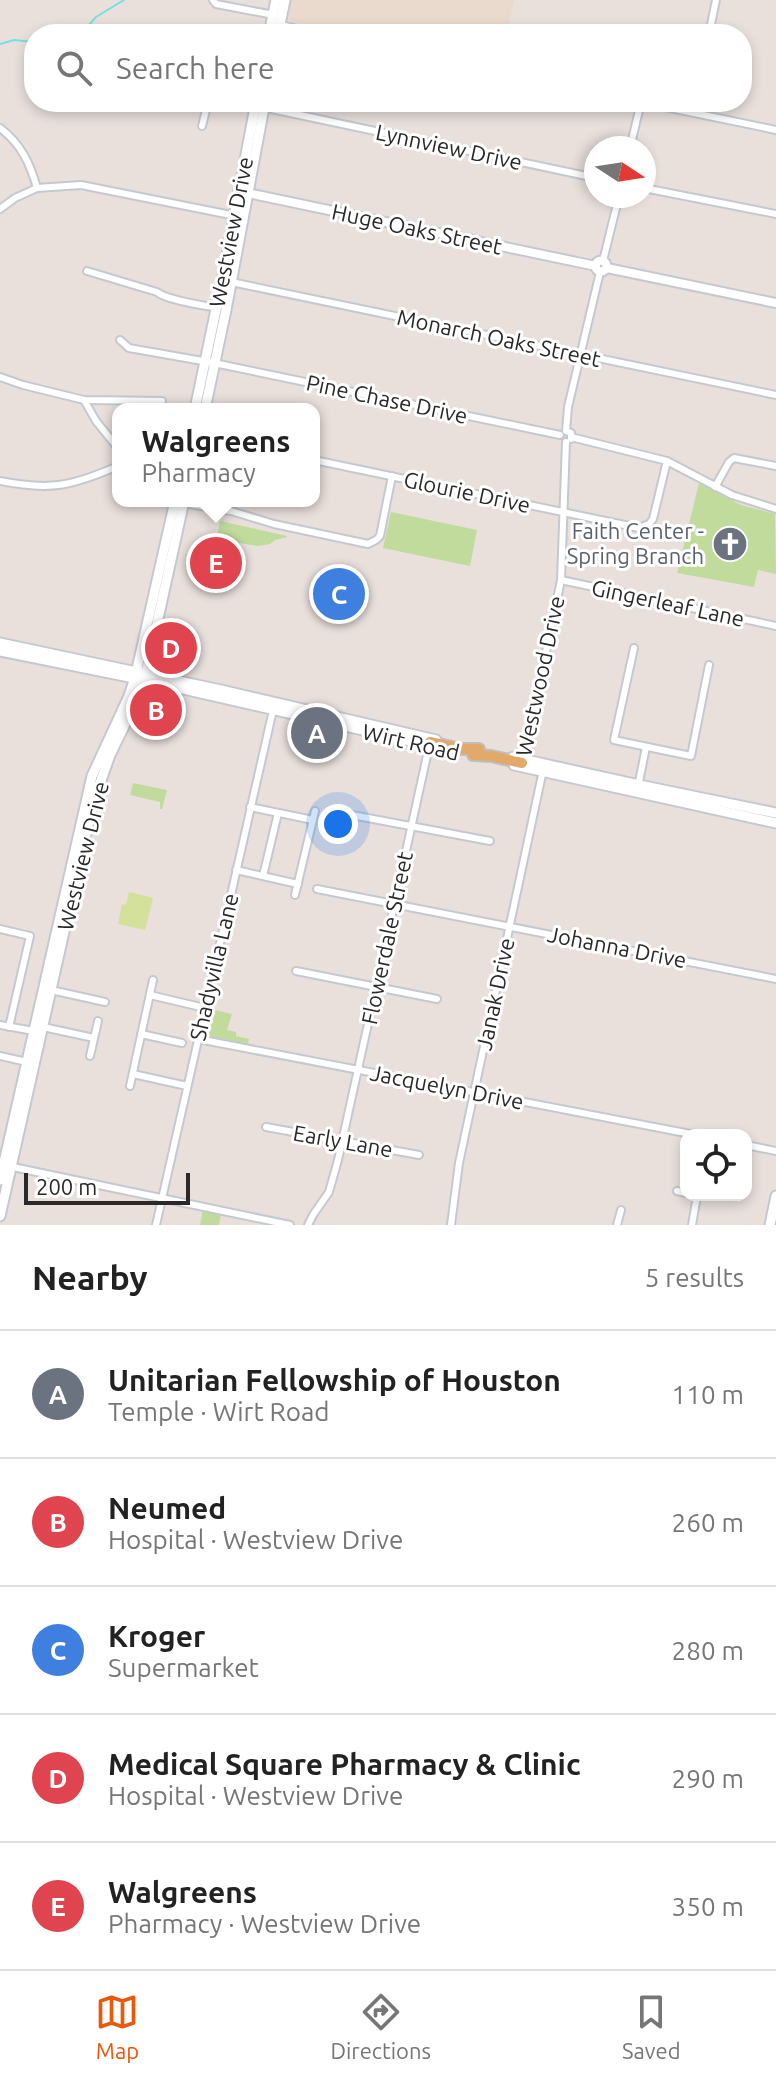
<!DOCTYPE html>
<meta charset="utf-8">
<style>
:root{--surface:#fff;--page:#f2f2f2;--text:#222;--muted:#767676;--line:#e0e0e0;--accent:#ea580c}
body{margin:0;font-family:Ubuntu,sans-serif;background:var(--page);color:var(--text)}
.controls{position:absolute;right:24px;bottom:24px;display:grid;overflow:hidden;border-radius:16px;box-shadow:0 4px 12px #0003}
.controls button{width:72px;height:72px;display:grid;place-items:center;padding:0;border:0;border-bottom:2px solid var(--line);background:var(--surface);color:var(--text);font:40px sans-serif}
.compass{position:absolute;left:584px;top:136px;width:72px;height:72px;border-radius:50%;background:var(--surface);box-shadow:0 4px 12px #0003;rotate:102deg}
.scale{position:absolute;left:24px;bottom:20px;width:166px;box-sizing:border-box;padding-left:8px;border:4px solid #292929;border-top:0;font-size:22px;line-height:28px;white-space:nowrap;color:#292929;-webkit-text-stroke:6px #fff;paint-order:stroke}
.you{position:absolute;left:338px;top:824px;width:28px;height:28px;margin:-20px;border:6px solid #fff;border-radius:50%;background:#1a73e8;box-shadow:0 0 0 12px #1a73e833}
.badge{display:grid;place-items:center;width:52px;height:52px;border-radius:50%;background:var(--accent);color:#fff;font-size:26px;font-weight:700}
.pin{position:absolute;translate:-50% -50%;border:4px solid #fff;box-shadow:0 2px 8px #0006}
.popup{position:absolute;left:112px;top:403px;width:208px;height:104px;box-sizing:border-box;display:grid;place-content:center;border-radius:16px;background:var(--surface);filter:drop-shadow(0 2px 6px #0005);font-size:26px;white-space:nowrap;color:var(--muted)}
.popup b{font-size:30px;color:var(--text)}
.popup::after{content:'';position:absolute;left:50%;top:100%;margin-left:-16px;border:16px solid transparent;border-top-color:var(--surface)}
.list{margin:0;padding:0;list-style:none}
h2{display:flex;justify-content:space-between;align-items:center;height:104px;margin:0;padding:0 32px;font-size:34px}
h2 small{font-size:26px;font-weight:400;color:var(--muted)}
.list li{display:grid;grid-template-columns:52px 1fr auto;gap:24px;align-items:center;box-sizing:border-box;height:128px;padding:0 32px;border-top:2px solid var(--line)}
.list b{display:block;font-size:30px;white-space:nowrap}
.list p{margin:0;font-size:26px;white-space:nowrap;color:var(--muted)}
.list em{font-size:26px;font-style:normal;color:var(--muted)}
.icon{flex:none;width:44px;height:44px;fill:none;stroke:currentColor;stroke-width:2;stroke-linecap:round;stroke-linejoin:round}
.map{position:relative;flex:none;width:776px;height:1225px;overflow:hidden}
.search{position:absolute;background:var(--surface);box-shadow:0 4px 12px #0003;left:24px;right:24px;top:24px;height:88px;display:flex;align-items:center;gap:20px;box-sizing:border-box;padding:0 28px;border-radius:32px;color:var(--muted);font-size:30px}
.sheet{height:744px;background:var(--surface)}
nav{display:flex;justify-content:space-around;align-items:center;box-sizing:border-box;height:112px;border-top:2px solid var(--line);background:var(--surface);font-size:22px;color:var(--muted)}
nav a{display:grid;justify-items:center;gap:4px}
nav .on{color:var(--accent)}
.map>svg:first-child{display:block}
.education{fill:#ead9cd}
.green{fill:#c1db9d}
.pitch{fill:#d3e19a}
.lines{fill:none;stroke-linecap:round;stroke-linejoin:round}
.stream{stroke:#79dee1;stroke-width:2}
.minor-casing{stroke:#c4c9d1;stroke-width:10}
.tertiary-casing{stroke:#c4c9d1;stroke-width:12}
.secondary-casing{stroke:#c4c9d1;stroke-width:13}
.primary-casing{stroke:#bfbfbf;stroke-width:14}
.minor{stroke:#fff;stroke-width:6}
.tertiary{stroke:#fff;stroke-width:8}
.secondary{stroke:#fff;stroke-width:9}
.primary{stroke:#e2a969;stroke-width:10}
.labels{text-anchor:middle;stroke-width:6;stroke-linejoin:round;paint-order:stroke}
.street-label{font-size:22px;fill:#292929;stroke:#fff}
.worship-label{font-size:22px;fill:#5b616d;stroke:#fff;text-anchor:end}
</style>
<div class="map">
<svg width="776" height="1225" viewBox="0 0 776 1225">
<rect width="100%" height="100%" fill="#e9e0dc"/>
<path class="education" d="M290 0H514L507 34H351L290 21 287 12Z"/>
<g class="green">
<path d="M699 483 741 505 775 514 776 574 758 570 754 587 677 573Z"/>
<path d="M391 512 477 530 470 566 383 548Z"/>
<path d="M220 521 287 536V537L275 540 270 544 258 546 229 541 216 542Z"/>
<path d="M133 783 167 790 162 809H160V802L130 795Z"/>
<path d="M210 1009 232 1014 227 1030 236 1032V1036L249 1039 248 1044 211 1038V1036L206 1034 205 1030Z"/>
<path d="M203 1210 221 1214 219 1225H200Z"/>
</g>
<path class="pitch" d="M129 892 153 898 145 930 118 924 122 904 126 905Z"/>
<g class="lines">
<g class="stream">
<path d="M81 34 96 17 124 0"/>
<path d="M0 44 14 40 34 42"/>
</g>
<defs>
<g id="minor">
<path d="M213 0 216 4 274 15"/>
<path d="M277 24 320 34"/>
<path d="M709 34 716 0"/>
<path d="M641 102 776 130"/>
<path d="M123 107 125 102"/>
<path d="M262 107 596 178"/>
<path d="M202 126 208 102"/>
<path d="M0 128C21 144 30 163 37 188"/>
<path d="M630 148 641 102"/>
<path d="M644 188 776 214"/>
<path d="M0 209 15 198 37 188 81 185 236 216"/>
<path d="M603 261 619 196"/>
<path d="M87 271 157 292C166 300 202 305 217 308"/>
<path d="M231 282 776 395"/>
<path d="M120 340 129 348 214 363 560 435"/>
<path d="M0 377 23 385 84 400 162 401"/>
<path d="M84 400 96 421 118 448"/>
<path d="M571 437 667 461 732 495 776 509"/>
<path d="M571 439V433L566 431 568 407 600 272"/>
<path d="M314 460 639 528 649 524 653 519 667 461"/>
<path d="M0 481C50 491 72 486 118 466"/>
<path d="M715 487 729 462 734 458 776 466"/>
<path d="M183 503 231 511 274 524 368 544 376 540 380 536 392 476"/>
<path d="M561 580 776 626"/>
<path d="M634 648 614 740 691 756 709 665"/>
<path d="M523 762 561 580 566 442"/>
<path d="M638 787 646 747"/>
<path d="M250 807 313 820"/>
<path d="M336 812 490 841"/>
<path d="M236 870 298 884"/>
<path d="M263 876 278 813"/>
<path d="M317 889 776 979"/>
<path d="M295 895 315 811"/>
<path d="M0 929 30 936 9 1027"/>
<path d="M296 971 437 999"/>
<path d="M51 990 105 1002"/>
<path d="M150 995 205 1008"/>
<path d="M0 1025 34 1031"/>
<path d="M43 1027 94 1038"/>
<path d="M141 1034 182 1043"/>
<path d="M198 1039 696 1135"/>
<path d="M0 1056 27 1062"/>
<path d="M90 1056 98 1021"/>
<path d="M133 1074 187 1086"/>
<path d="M130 1086 153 980"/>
<path d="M266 1127 419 1155"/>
<path d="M746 1145 776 1151"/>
<path d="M8 1166 290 1225"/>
<path d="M677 1191 686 1193"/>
<path d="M156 1225 273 710"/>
<path d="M308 1225 313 1215 329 1192 338 1160 430 742"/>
<path d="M451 1225 459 1163 543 770"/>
<path d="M617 1225 621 1210"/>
<path d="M692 1225 697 1196 695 1195"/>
</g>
<g id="tertiary">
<path d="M238 191 596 266"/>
<circle cx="601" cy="266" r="5.5"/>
<path d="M607 268 776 303"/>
</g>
<g id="secondary">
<path d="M269 34 276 0"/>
<path d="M278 34 285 0"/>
<path d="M195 409 222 281 256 102"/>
<path d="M205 409 226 310 265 102"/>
<path d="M0 643 221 690 436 740"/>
<path d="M0 651 144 680 437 747"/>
<path d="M513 757 639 785 776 813"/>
<path d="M514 765 776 823"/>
<path d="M0 1180 92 776 129 696 135 678 175 501"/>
<path d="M0 1216 93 803 110 755 132 710 146 673 184 501"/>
<path d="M770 1225 776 1196"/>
</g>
<g id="primary">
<path d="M430 742 461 749H479"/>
<path d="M473 755 491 756 522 763"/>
</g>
</defs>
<use href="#minor" class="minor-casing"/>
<use href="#tertiary" class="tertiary-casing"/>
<use href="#secondary" class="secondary-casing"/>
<use href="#primary" class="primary-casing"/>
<use href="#minor" class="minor"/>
<use href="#tertiary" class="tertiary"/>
<use href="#secondary" class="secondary"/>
<use href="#primary" class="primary"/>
</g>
<defs>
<symbol id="church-disc" viewBox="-11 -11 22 22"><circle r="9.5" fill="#6b7280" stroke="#fff"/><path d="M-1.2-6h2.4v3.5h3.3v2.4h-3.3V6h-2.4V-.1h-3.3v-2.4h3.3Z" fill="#fff"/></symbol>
</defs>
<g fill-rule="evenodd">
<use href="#church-disc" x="710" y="524" width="40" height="40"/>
</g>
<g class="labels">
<g class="street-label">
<text transform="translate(449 147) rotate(12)" y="8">Lynnview Drive</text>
<text transform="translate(417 229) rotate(12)" y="8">Huge Oaks Street</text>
<text transform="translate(231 232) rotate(-79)" y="8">Westview Drive</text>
<text transform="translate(499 338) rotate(12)" y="8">Monarch Oaks Street</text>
<text transform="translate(387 399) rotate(12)" y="8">Pine Chase Drive</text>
<text transform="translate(467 492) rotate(12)" y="8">Glourie Drive</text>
<text transform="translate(668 603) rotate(12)" y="8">Gingerleaf Lane</text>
<text transform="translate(540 676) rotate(-78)" y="8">Westwood Drive</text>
<text transform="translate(411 742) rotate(13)" y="8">Wirt Road</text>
<text transform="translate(83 856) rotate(-76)" y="8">Westview Drive</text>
<text transform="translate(387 938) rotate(-78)" y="8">Flowerdale Street</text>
<text transform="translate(617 947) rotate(11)" y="8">Johanna Drive</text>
<text transform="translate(214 967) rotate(-77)" y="8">Shadyvilla Lane</text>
<text transform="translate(495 994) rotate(-78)" y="8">Janak Drive</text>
<text transform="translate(447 1087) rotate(11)" y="8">Jacquelyn Drive</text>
<text transform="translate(343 1141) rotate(10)" y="8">Early Lane</text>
</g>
<g class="worship-label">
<text x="704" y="539">Faith Center -<tspan x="704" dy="25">Spring Branch</tspan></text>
</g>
</g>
</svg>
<div class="controls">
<button><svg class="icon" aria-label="locate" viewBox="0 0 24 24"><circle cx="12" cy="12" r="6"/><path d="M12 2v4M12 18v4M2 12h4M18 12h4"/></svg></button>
</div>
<svg class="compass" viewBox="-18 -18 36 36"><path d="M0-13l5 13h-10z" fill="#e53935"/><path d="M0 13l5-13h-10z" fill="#767676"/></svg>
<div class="scale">200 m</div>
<div class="you"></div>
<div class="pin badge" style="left:317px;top:733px;background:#6b7280">A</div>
<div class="pin badge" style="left:156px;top:710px;background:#e0444e">B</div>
<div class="pin badge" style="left:339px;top:594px;background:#3f7fe0">C</div>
<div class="pin badge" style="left:171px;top:648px;background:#e0444e">D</div>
<div class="pin badge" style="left:216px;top:563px;background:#e0444e">E</div>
<div class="popup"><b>Walgreens</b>Pharmacy</div>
<div class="search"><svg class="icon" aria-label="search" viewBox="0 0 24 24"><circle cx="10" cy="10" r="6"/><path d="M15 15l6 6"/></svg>Search here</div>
</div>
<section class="sheet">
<h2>Nearby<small>5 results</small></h2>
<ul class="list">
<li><span class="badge" style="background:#6b7280">A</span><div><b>Unitarian Fellowship of Houston</b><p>Temple · Wirt Road</p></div><em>110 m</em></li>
<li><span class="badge" style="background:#e0444e">B</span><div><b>Neumed</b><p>Hospital · Westview Drive</p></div><em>260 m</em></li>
<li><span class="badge" style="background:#3f7fe0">C</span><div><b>Kroger</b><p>Supermarket</p></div><em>280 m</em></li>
<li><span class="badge" style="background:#e0444e">D</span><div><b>Medical Square Pharmacy &amp; Clinic</b><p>Hospital · Westview Drive</p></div><em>290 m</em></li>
<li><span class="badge" style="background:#e0444e">E</span><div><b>Walgreens</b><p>Pharmacy · Westview Drive</p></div><em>350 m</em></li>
</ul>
</section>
<nav>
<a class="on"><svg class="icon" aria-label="map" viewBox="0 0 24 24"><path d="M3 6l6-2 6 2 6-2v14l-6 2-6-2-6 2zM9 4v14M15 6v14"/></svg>Map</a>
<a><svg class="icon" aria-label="directions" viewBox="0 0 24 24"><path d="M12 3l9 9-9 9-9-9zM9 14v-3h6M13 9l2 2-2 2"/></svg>Directions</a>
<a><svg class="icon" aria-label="saved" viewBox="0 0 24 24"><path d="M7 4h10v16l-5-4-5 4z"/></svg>Saved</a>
</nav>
